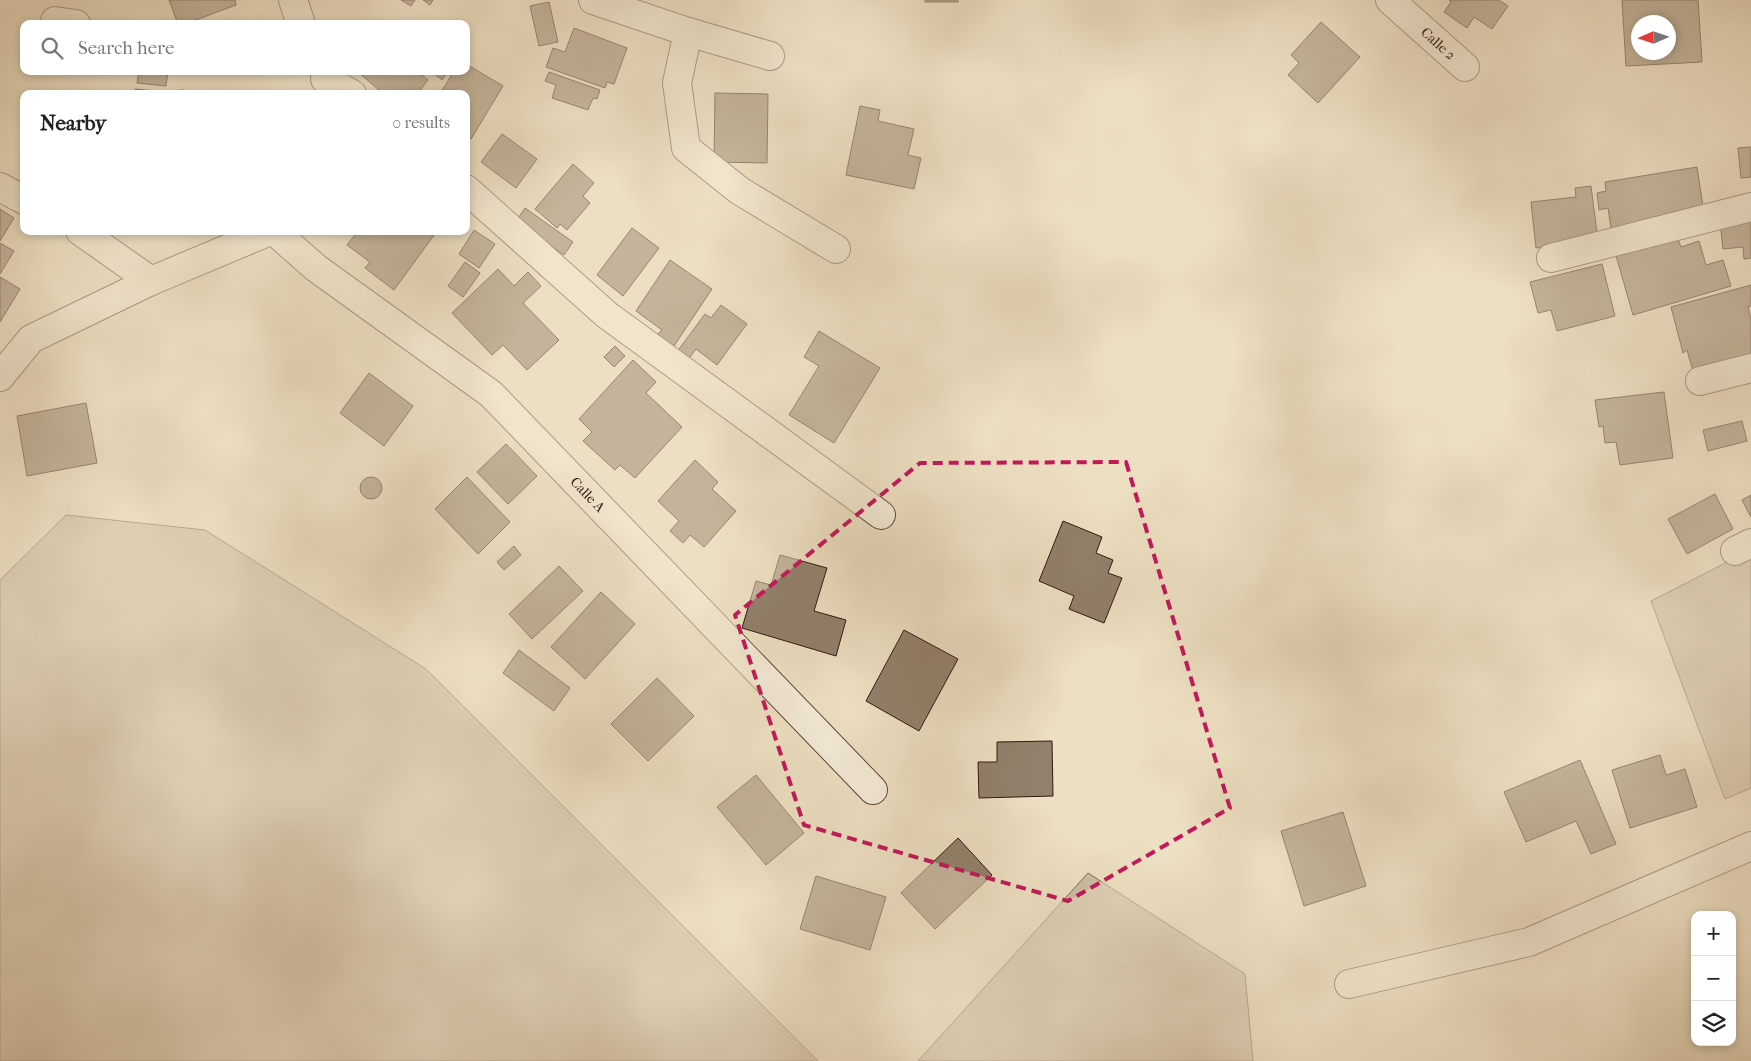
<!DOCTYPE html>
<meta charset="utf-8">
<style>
:root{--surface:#fff;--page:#f2f2f2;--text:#222;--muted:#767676;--line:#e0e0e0}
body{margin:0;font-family:"IM FELL French Canon",serif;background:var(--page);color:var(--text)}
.controls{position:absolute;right:15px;bottom:15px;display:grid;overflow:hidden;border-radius:10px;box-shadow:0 2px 8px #0003}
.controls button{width:45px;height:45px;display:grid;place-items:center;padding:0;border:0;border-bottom:1px solid var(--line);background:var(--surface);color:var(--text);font:25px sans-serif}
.compass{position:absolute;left:1631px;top:15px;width:45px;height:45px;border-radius:50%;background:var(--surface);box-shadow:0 2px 8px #0003;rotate:267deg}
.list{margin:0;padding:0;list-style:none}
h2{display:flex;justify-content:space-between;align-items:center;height:65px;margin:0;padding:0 20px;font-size:21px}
h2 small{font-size:16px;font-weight:400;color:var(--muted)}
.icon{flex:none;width:28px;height:28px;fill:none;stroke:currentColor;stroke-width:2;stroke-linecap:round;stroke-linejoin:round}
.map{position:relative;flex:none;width:1751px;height:1061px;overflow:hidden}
.search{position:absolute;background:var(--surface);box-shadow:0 2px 8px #0003;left:20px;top:20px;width:450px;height:55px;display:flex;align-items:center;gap:12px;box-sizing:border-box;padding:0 18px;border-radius:10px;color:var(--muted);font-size:19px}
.panel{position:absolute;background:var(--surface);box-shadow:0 2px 8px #0003;left:20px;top:90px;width:450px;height:145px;border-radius:10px}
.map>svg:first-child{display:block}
.green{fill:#cdbda3;stroke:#7e6b58}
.building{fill:#92806c;stroke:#30190e;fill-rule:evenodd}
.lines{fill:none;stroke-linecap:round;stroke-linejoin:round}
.minor-casing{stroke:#5f4a3b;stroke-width:30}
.minor{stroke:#f3ead7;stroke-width:28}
.marked{fill:none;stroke:#c2185b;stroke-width:4;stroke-dasharray:10 6;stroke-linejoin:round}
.labels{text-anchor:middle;stroke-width:4;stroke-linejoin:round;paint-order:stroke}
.street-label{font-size:14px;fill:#30190e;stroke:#f3ead7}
</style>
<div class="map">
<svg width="1751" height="1061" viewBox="0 0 1751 1061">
<rect width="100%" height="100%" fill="#eddfc2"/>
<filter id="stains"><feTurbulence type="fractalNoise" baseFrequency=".004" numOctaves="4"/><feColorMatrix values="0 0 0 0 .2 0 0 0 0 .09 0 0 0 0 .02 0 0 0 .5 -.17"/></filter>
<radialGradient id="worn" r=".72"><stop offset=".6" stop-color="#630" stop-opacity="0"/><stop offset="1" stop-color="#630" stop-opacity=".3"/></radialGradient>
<g class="green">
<path d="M66 515 205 530 426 669 818 1061H0V580Z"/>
<path d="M1751 550V788L1725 799 1651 601Z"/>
<path d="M1088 873 1245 974 1253 1061H918Z"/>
</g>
<g class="building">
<path d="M169 0H235L236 5 185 24H178Z"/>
<path d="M401 0H415L411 6Z"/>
<path d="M423 0H433L430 5Z"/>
<rect x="925" y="0" width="33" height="2"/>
<path d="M1449 0H1499L1508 6 1492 29 1474 17 1467 28 1444 12 1451 2Z"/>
<path d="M1622 0H1698L1702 62 1626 66ZM1638 22H1668V52H1638Z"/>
<path d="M549 2 558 42 539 46 530 6Z"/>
<path d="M1321 22 1360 57 1318 103 1288 75 1299 63 1291 55Z"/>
<path d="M574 28 627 48 614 84 607 82 605 88 546 67 553 48 565 52Z"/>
<path d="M466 64 503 86 471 139 466 136V94H440L454 71H466Z"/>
<path d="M139 71H168L166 86 137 83Z"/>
<path d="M360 71H417L428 80 417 94H384L359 73Z"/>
<path d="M431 71H448L442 80Z"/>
<path d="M549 72 600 90 597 99 593 98 588 110 552 98 556 85 545 81Z"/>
<path d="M135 89 165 92V94H135Z"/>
<path d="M180 90 241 94H180Z"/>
<path d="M715 93 768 94 767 163 714 162Z"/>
<path d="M860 106 880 110 878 121 914 129 908 155 921 158 914 189 846 175Z"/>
<path d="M502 134 537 159 516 188 481 162Z"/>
<path d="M1751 147V177L1741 178 1738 148Z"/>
<path d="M573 164 594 183 583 196 590 203 567 230 560 224 557 228 535 209Z"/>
<path d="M1697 167 1704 213 1611 228 1608 208 1599 210 1597 193 1606 191 1605 182Z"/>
<path d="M1591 186 1598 241 1536 248 1531 202 1576 197 1575 188Z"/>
<path d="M525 208 573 242 564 255 516 221Z"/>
<path d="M0 209 14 218 0 241Z"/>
<path d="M1751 217V258L1744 259 1743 247 1723 249 1720 221Z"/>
<path d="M632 228 659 248 623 296 597 275Z"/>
<path d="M474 230 495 244 479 268 459 254Z"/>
<path d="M358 231H437L394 290 365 268 370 262 347 245Z"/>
<path d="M1676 234 1681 247 1699 241 1706 265 1723 260 1731 286 1633 315 1615 252Z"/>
<path d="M0 243 14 251 0 274Z"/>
<path d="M670 260 712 289 674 346 657 335 662 330 636 311Z"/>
<path d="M465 262 480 273 463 297 448 286Z"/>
<path d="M1602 264 1615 316 1557 331 1551 310 1538 313 1530 282Z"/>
<path d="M498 269 514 286 528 272 541 286 523 303 559 340 527 370 503 345 492 355 452 313Z"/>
<path d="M0 277 20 289 0 322Z"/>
<path d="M1751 285V306L1748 307 1751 319V355L1693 371 1687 350 1683 353 1671 307Z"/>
<path d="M721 305 747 324 717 365 696 349 687 361 676 353 705 314 711 318Z"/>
<path d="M819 331 880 368 834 443 789 415 819 366 804 357Z"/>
<path d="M615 346 625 356 614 367 604 357Z"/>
<path d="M633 360 656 382 646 393 682 427 635 478 620 465 615 470 583 441 592 432 579 419Z"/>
<path d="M369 373 413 406 384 446 340 413Z"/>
<path d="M1664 392 1673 458 1620 465 1616 442 1605 443 1603 426 1599 427 1595 400Z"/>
<path d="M86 403 97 463 27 476 17 416Z"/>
<path d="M1742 421 1747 441 1708 451 1703 430Z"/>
<path d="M506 444 537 476 508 504 477 472Z"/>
<path d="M695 460 718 482 712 489 736 511 704 547 690 535 683 543 670 531 679 521 658 501Z"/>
<circle cx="371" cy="488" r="11"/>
<path d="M467 477 510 522 478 554 435 509Z"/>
<path d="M1715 494 1733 529 1687 554 1668 519Z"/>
<path d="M1751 495V517L1742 500Z"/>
<path d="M1063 521 1102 537 1096 553 1113 560 1108 573 1122 578 1104 623 1069 609 1074 596 1039 581Z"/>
<path d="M514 546 521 555 504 570 497 562Z"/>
<path d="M780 555 827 568 814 611 846 620 836 656 742 628 756 581 771 585Z"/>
<path d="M559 566 583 591 532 639 509 614Z"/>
<path d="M601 592 635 624 585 679 551 647Z"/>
<path d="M904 630 958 659 919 731 866 701Z"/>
<path d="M519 650 570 688 554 711 503 673Z"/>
<path d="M657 678 694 716 648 761 611 724Z"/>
<path d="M1052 741 1053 796 979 798 978 762H997V742Z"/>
<path d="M1660 755 1666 775 1685 769 1697 807 1630 828 1612 770Z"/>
<path d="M1580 760 1616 844 1591 854 1576 821 1526 842 1504 792Z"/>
<path d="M756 775 804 833 766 865 717 807Z"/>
<path d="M1343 812 1366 886 1304 906 1281 831Z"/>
<path d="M958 838 992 875 935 929 901 893Z"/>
<path d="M816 876 886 897 870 950 800 929Z"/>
</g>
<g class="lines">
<defs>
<g id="minor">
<path d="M293 0 301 24"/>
<path d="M593 0 688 32 770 56"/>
<path id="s1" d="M1390 0 1465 67"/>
<path d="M55 21 76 24"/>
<path d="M688 32 677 83 686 148 740 191 836 249"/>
<path d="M325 79 352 94"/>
<path d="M0 187 24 200"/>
<path d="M466 189 607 315 881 515"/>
<path d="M80 231 151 281"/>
<path id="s2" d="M274 231 316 268 491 394 873 790"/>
<path d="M1551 258 1751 207"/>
<path d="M0 377 31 339 151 281 270 231"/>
<path d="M1700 381 1751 368"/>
<path d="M1735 551 1751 543"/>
<path d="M1349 984 1529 942 1751 846"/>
</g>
</defs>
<use href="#minor" class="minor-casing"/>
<use href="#minor" class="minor"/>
</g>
<path d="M0 0H1751V1061H0ZM1126 462 1230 808 1068 901 804 825 735 615 920 463Z" fill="#eddfc2" fill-opacity=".55" fill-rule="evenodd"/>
<path class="marked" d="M1126 462 1230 808 1068 901 804 825 735 615 920 463Z"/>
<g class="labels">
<g class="street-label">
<text dy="5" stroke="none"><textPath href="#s1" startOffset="65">Calle 2</textPath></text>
<text dy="5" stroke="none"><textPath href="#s2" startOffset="411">Calle A</textPath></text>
</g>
</g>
<rect width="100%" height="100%" filter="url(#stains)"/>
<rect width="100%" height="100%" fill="url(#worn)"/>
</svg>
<div class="controls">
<button>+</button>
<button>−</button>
<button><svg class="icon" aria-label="layers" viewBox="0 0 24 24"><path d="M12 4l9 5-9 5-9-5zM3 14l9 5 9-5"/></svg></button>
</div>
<svg class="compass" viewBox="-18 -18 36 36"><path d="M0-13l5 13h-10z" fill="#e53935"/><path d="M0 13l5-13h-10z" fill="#767676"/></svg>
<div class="search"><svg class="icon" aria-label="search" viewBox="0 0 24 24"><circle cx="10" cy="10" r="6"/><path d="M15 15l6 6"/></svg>Search here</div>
<section class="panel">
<h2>Nearby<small>0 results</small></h2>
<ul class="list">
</ul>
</section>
</div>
